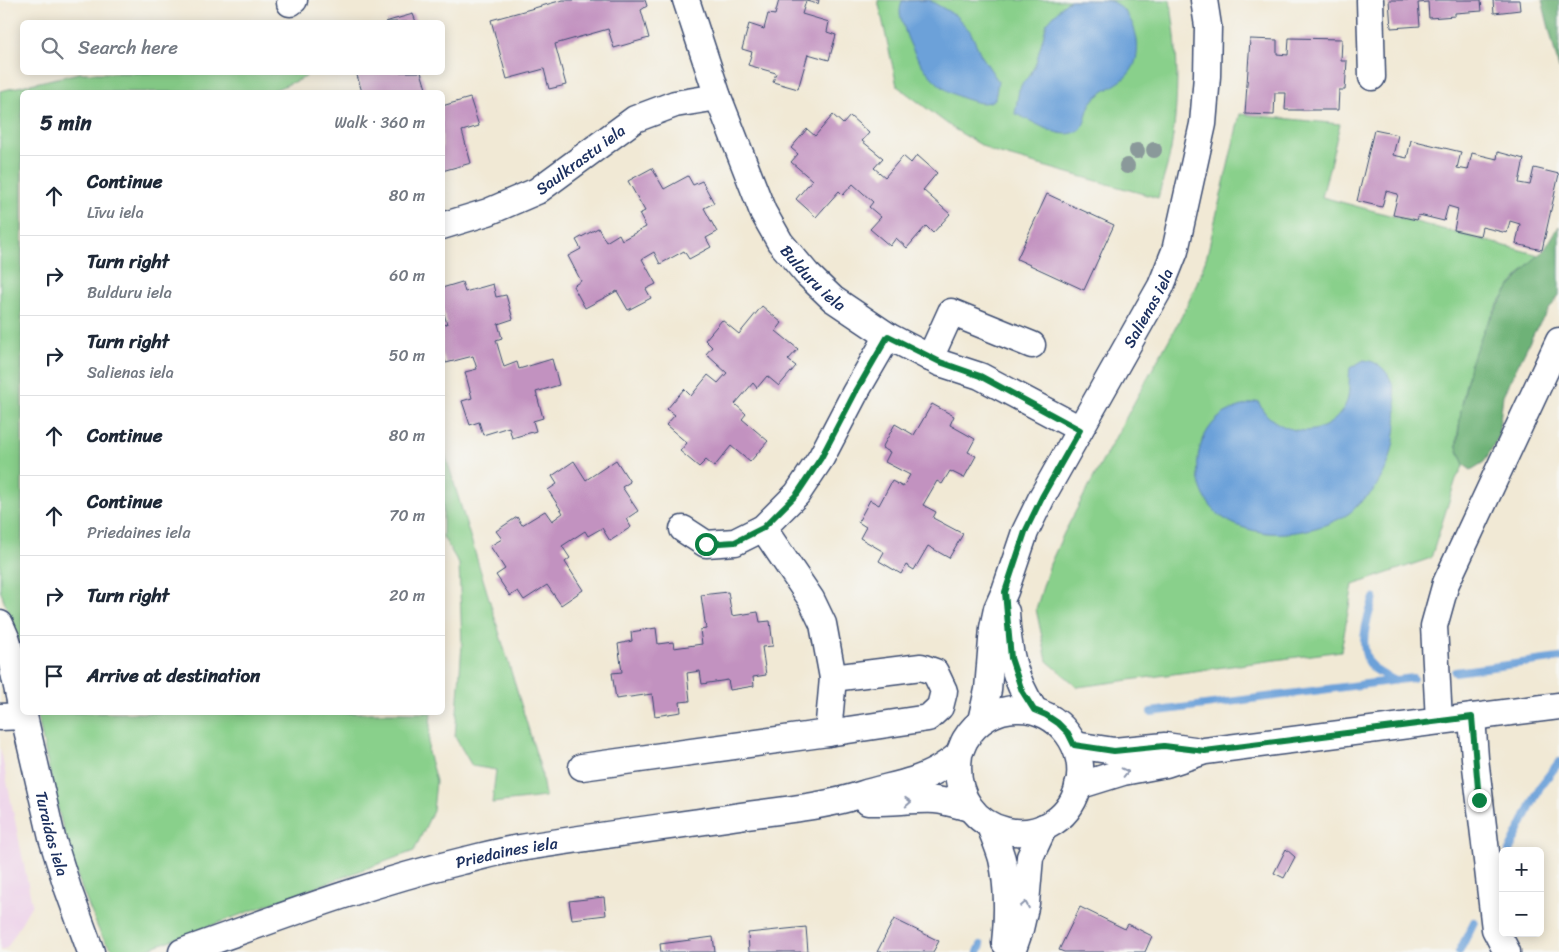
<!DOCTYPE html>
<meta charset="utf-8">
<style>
:root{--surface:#fff;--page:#f6f6f7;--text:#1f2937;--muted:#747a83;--line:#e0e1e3}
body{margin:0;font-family:Sriracha,sans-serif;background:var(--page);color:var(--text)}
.controls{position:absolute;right:15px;bottom:15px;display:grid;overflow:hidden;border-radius:8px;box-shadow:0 2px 12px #0003}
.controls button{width:45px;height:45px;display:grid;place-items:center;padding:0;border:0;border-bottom:1px solid var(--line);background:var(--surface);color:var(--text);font:25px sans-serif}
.stop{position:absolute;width:15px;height:15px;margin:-11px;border:4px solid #0b8043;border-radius:50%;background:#fff}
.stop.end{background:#0b8043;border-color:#fff;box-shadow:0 1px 5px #0008}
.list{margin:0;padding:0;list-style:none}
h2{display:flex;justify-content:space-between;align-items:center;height:65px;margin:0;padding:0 20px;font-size:21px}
h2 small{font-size:16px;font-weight:400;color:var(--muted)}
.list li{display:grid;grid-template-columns:32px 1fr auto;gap:15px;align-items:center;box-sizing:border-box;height:80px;padding:0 20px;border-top:1px solid var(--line)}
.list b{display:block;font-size:19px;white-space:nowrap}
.list p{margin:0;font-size:16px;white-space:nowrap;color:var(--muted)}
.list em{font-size:16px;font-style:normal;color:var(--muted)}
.icon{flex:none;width:28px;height:28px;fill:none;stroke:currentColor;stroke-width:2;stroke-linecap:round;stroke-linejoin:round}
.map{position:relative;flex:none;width:1559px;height:952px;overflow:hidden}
.search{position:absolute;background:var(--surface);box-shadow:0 2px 12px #0003;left:20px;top:20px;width:425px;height:55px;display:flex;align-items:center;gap:12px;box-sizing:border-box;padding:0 18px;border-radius:8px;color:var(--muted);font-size:19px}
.panel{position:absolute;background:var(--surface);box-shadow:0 2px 12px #0003;left:20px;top:90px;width:425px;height:625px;border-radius:8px}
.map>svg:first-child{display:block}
.built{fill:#edd1e9}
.green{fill:#89d08b;stroke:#528074}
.forest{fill:#6eb277;stroke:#44706a}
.water{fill:#6ca1d9;stroke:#44689c}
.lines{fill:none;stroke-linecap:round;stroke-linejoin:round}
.stream{stroke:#6ca1d9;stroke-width:8}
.building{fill:#c292c0}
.minor-casing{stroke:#3b4b70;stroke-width:29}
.minor{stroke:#fff;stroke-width:26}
.tree{fill:#8a999a}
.oneway{stroke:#8d97ae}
.route{stroke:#0b8043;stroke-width:6}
.labels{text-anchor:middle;stroke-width:4;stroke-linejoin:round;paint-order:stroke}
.street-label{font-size:16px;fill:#1b2f5e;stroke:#f6f6f2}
</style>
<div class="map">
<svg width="1559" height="952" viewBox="0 0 1559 952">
<rect width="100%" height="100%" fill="#f6f6f2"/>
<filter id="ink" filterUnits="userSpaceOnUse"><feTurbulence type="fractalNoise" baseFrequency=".02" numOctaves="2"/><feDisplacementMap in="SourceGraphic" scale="10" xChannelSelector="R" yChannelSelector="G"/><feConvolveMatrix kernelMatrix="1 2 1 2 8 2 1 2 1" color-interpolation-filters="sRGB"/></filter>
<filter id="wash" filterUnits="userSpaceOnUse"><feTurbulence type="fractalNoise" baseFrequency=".0096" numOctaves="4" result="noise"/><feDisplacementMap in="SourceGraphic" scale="20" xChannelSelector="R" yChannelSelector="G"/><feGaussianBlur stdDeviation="1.12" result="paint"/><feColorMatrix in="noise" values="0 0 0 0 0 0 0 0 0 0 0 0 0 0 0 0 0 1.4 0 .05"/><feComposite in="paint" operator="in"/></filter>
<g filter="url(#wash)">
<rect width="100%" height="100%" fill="#f1e9d5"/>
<path class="built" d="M0 747 32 904 7 948 0 950Z"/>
<g class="green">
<path d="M878 0H1170C1179 49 1179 100 1171 149 1168 166 1162 182 1158 198L993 152 954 129 897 86Z"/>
<path d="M79 73H305L306 77 269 92H22V648L0 590V91Z"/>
<path d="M1240 114 1340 124 1322 197 1539 255C1492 297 1466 359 1460 420 1459 428 1456 439 1457 447 1458 453 1462 459 1464 465L1456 479 1431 558 1353 585 1341 651 1078 687 1047 661 1036 609 1050 564 1064 533C1092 480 1121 427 1149 375 1171 336 1194 298 1207 255Z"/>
<path d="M443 447 541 770 545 797 492 803 496 770 472 766 455 737 462 645 459 564 443 537Z"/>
<path d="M37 713H431L428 752 436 781 433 811 414 851 139 952C131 952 120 952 113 949 102 941 98 928 93 916 64 851 52 782 37 713Z"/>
</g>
<g class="forest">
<path d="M1542 0H1559V69Z"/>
<path d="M1559 226V295L1536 329 1503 395 1498 438 1484 462 1471 470 1464 465 1457 447 1461 410 1470 365 1484 329 1508 290 1532 261 1543 252Z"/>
</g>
<g class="water">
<path d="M929 0 955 15 970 31 981 55 998 81 995 99C987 105 978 103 969 100 937 92 915 61 905 31 904 25 900 18 900 12 900 9 901 4 902 1Z"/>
<path d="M1071 0C1083 0 1099 0 1110 1 1135 10 1146 52 1130 72 1120 86 1101 89 1091 103 1085 112 1087 128 1076 132 1057 140 1033 120 1015 114L1019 90 1023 82 1030 75 1036 63 1047 23 1065 3Z"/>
<path d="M1364 360C1368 361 1372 361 1375 363 1403 376 1398 429 1391 454 1389 465 1381 478 1375 488 1372 493 1366 497 1362 501 1357 505 1353 511 1348 514 1325 528 1295 535 1268 533 1251 531 1229 525 1216 512 1189 486 1192 437 1222 415 1232 408 1247 405 1258 401 1261 407 1264 413 1269 417 1293 438 1329 436 1345 406 1351 395 1348 381 1350 368Z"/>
</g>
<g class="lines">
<g class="stream">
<path d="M1374 598C1367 618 1355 654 1376 670 1381 674 1388 677 1393 680"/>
<path d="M1455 672 1559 658"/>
<path d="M1151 712 1413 678"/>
<path d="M1509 851 1540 787 1559 762"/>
<path d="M978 952 981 945"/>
<path d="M1459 952 1474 922"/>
</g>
</g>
<g id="blocks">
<g class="building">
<path d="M563 0H645L647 6 641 10 649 38 614 48 608 29 555 44 566 85 549 89 544 69 507 79 491 20Z"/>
<path d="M779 0H819L818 4 806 1 802 14 829 22 827 32 836 35 829 60 808 54 798 89 773 82 776 73 748 65 752 52 742 49 749 24 764 29 768 14 775 15Z"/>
<path d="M1389 0H1481L1482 11 1455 13V16L1429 18 1428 2 1418 3 1420 26 1391 28Z"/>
<path d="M1493 0H1519L1520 10 1494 13Z"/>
<path d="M413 14 416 22H385Z"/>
<path d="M1289 38 1342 39 1341 61H1347L1345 90H1339L1338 110H1285L1286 93H1275L1274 115 1245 114 1250 39 1277 40V54L1288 55Z"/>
<path d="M356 72H421L427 92H362Z"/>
<path d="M470 98 479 126 462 131 471 163 442 171V106Z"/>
<path d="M833 115 843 124 850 116 869 133 862 141 883 158 874 168 885 177 903 156 911 163 917 155 937 173 923 190 950 214 933 233 926 226 907 248 896 238 890 246 870 229 881 217 869 207 873 202 853 184 843 195 839 191 816 217 796 199 812 180 791 162 798 154 791 148 807 129 815 136Z"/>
<path d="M1374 130 1398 135 1393 155 1407 158 1411 140 1461 152 1457 168 1468 170 1472 153 1497 159 1498 152 1524 159 1519 183 1530 185 1534 168 1559 174 1542 250 1516 244 1520 224 1510 221 1507 233 1482 227 1480 236 1454 230 1458 209 1448 206 1444 221 1419 215 1417 220 1393 215 1398 194 1386 191 1382 207 1357 201Z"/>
<path d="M652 168 664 189 688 176 693 185 702 181 714 203 704 208 717 232 706 238 711 247 689 259 684 251 660 264 654 252 642 259 656 284 646 289 651 298 628 310 617 291 585 308 573 286 581 281 568 256 581 249 576 240 598 228 606 242 619 234 622 240 646 227 639 214 645 211 628 181Z"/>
<path d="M1047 194 1114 225 1084 290 1017 259Z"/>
<path d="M462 282 465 292 493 284 496 297 506 295 513 319 498 324 502 338 496 340 504 367 517 362 519 369 552 359 559 385 536 392 543 418 533 421 536 431 512 438 509 427 483 435 479 422 470 425 462 401 472 398 465 372 477 369 473 356 446 363 442 353V325L447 324 442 307V288Z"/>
<path d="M762 306 782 323 776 331 798 349 788 360 796 366 779 386 767 376 757 388 753 383 735 404 746 414 742 419 768 441 750 462 731 446 714 467 706 460 699 467 680 451 687 443 666 425 675 415 667 409 684 389 691 396 708 375 718 383 727 373 706 354 712 347 705 340 722 320 739 334Z"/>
<path d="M932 404 954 416 950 425 975 439 968 452 976 456 964 478 950 471 942 484 937 481 923 505 936 512 933 518 963 534 949 558 928 546 914 570 906 565 901 574 879 561 884 552 860 538 866 527 858 522 870 500 879 505 892 481 903 487 910 475 885 462 890 452 882 448 895 424 914 435Z"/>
<path d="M616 460 630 482 622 487 638 511 626 519 631 527 610 541 602 528 588 536 585 531 562 546 570 558 565 562 583 590 561 605 547 585 524 600 518 591 510 596 496 575 505 569 490 546 502 539 496 531 517 517 522 525 545 511 552 521 563 513 548 490 557 484 552 476 574 461 586 480Z"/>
<path d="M728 592 732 616 758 612 760 622 770 621 773 646 762 647 766 675 753 677 754 686 730 690 728 680 702 684 700 671 687 673 690 701 680 702 681 712 655 716 652 694 616 699 612 673 622 672 618 644 632 641 631 632 656 628 658 644 673 642 674 648 702 644 700 630 706 629 701 595Z"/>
<path d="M1286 849 1295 857 1284 878 1274 873Z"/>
<path d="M604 897 606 915 572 919 569 901Z"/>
<path d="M1080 907 1125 929 1128 924 1152 936 1145 952H1064L1059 950Z"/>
<path d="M894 919 939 941 933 952H877Z"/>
<path d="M806 927 808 952H749L748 933Z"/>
<path d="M713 937 715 952H661L660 944Z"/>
</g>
</g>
</g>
<g filter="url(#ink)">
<use href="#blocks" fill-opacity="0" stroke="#3b4b70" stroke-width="1"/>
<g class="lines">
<defs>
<g id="minor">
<path id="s1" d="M686 0 718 97 763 212 780 242 807 274 833 299 888 336 940 363 980 376 1080 429"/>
<path d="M1370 0 1372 77"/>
<path d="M290 3 294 0"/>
<path id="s2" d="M442 226 488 212 537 191 635 119 675 104 718 97"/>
<path d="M930 358 951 312 1032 345"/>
<path d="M683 529 706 544 735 542 763 528 797 494 821 458 855 393 888 336"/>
<path d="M1006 612C1008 651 1013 677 1034 710"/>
<path d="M0 624 7 640 22 710"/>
<path id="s3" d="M23 712 52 838 68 889 91 952"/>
<path d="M0 717 24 716"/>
<path d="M1472 717 1475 758 1495 929 1507 952"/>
<path id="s4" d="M981 721 988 690 993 628 997 609 1005 591 1025 532 1042 497 1161 286 1175 251 1203 124 1207 76 1208 26 1204 0"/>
<path d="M1439 721 1434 626 1446 583 1559 341"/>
<path d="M828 733 928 718 940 707 944 691 935 672 921 667 833 678"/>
<path d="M1075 745 1114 751 1165 746 1194 750"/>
<path d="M582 767 828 733 833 678 823 624 811 599 763 528"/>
<path d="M1078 786 1123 772 1166 764 1205 751 1559 706"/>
<path d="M868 802C890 803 913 799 935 800 947 801 958 805 969 808"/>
<path d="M990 826C994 837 999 848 1002 859 1008 886 1008 916 1005 943"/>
<path id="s5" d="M182 952C275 919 366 884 462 861 479 857 497 852 514 849 589 837 665 827 740 816 781 810 824 807 863 794 888 786 915 783 937 770 943 766 952 761 957 756 961 752 962 745 965 740 976 721 997 708 1019 709 1059 709 1089 749 1078 788 1057 859 947 842 959 755"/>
<path d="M1012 952 1020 929 1026 903 1030 857 1044 827"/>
</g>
</defs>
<use href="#minor" class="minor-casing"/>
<use href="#minor" class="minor"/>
</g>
<g class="tree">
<circle cx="1154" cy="150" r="8"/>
<circle cx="1137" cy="151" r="8"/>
<circle cx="1127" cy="166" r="8"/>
</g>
<defs><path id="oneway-chevron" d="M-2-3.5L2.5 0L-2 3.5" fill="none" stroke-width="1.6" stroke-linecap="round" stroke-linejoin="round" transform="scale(1.25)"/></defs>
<g class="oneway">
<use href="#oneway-chevron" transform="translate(1125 772) rotate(-13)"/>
<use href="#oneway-chevron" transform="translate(908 802) rotate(-3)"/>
<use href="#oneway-chevron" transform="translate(1025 905) rotate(-80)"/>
</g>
</g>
<g class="lines" filter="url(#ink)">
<path class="route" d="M706 544 735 542 763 528 797 494 821 458 855 393 888 336 940 362 980 376 1080 430 1042 497 1025 532 1005 592 1011 658 1022 691 1034 710 1046 715 1058 723 1068 733 1074 745 1114 751 1164 746 1205 751 1472 717 1479 800"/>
</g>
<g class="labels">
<g class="street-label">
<text dy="6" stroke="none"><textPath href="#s2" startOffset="155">Saulkrastu iela</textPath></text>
<text dy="6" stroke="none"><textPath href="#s1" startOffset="309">Bulduru iela</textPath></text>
<text dy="6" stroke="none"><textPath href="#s4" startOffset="451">Salienas iela</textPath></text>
<text dy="6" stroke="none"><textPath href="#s3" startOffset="125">Turaidas iela</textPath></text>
<text dy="6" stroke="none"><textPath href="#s5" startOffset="340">Priedaines iela</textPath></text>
</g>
</g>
</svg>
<div class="controls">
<button>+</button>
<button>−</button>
</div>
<div class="stop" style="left:706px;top:544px"></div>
<div class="stop end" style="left:1479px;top:800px"></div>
<div class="search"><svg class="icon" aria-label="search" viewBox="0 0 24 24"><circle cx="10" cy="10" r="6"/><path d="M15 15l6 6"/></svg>Search here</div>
<section class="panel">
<h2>5 min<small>Walk · 360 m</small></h2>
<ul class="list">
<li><svg class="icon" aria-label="ahead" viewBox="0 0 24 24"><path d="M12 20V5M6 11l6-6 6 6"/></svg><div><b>Continue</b><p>Līvu iela</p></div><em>80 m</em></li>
<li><svg class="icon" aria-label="right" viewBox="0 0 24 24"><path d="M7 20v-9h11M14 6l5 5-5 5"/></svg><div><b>Turn right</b><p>Bulduru iela</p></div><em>60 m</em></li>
<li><svg class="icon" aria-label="right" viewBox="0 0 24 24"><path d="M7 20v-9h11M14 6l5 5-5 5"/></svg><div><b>Turn right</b><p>Salienas iela</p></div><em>50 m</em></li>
<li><svg class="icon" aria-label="ahead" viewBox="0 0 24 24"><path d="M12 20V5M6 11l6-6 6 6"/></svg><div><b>Continue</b></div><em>80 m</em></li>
<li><svg class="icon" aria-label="ahead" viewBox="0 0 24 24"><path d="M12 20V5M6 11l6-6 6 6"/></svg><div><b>Continue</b><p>Priedaines iela</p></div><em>70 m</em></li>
<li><svg class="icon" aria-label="right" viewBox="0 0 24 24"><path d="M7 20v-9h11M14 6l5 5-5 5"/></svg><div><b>Turn right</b></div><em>20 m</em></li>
<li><svg class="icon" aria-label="arrive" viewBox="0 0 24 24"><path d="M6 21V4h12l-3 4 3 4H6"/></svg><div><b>Arrive at destination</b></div></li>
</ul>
</section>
</div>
